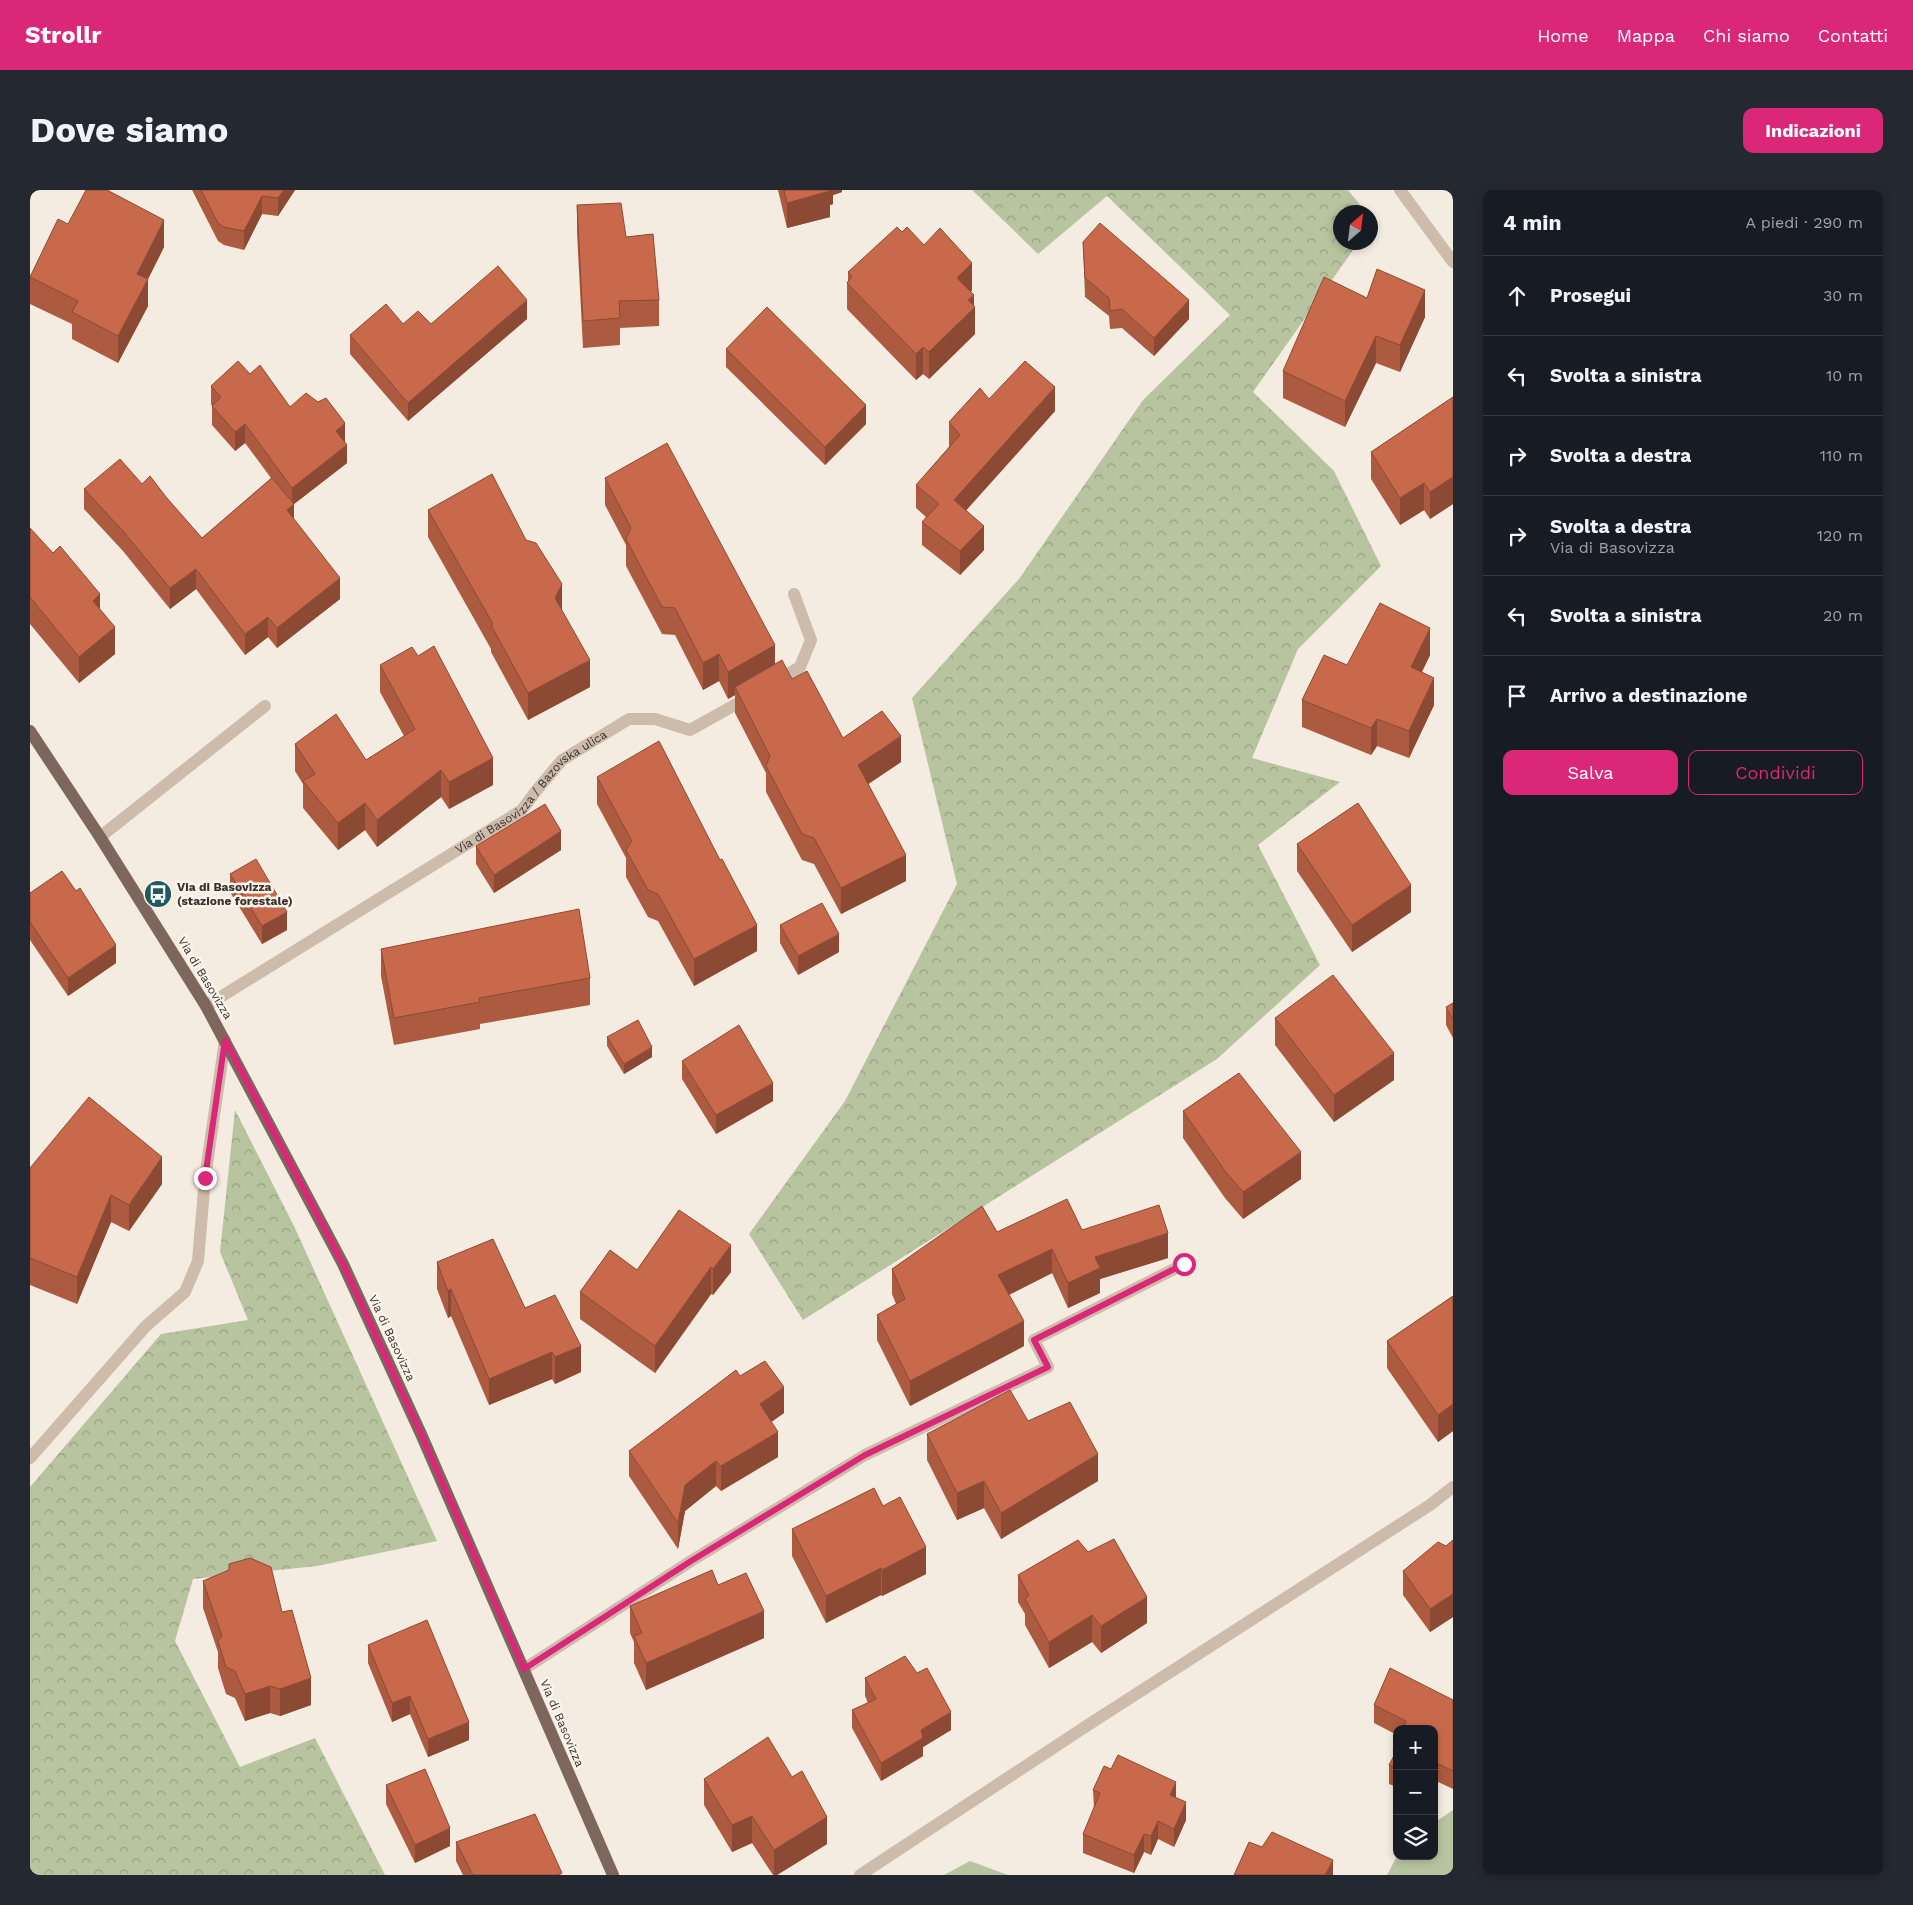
<!DOCTYPE html>
<html lang="it">
<meta charset="utf-8">
<style>
:root{--surface:#171b24;--page:#242831;--text:#f1f3f6;--muted:#9ea1a6;--line:#363941;--accent:#db2777}
body{margin:0;font-family:"Work Sans",sans-serif;background:var(--page);color:var(--text)}
.controls{position:absolute;right:15px;bottom:15px;display:grid;overflow:hidden;border-radius:10px;box-shadow:0 2px 8px #0003}
.controls button{width:45px;height:45px;display:grid;place-items:center;padding:0;border:0;border-bottom:1px solid var(--line);background:var(--surface);color:var(--text);font:25px sans-serif}
.compass{position:absolute;left:1303px;top:15px;width:45px;height:45px;border-radius:50%;background:var(--surface);box-shadow:0 2px 8px #0003;rotate:28deg}
.stop{position:absolute;width:15px;height:15px;margin:-11px;border:4px solid #db2777;border-radius:50%;background:#fff}
.stop.end{background:#db2777;border-color:#fff;box-shadow:0 1px 5px #0008}
.list{margin:0;padding:0;list-style:none}
h2{display:flex;justify-content:space-between;align-items:center;height:65px;margin:0;padding:0 20px;font-size:21px}
h2 small{font-size:16px;font-weight:400;color:var(--muted)}
.list li{display:grid;grid-template-columns:32px 1fr auto;gap:15px;align-items:center;box-sizing:border-box;height:80px;padding:0 20px;border-top:1px solid var(--line)}
.list b{display:block;font-size:19px;white-space:nowrap}
.list p{margin:0;font-size:16px;white-space:nowrap;color:var(--muted)}
.list em{font-size:16px;font-style:normal;color:var(--muted)}
.actions{display:flex;gap:10px;padding:15px 20px}
.actions a{flex:1;padding:11px 0;border:1px solid var(--accent);border-radius:10px;text-align:center;font-size:18px;color:var(--accent)}
.actions .main{background:var(--accent);color:#fff}
.icon{flex:none;width:28px;height:28px;fill:none;stroke:currentColor;stroke-width:2;stroke-linecap:round;stroke-linejoin:round}
.map{position:relative;flex:none;width:1423px;height:1685px;overflow:hidden;border-radius:10px}
header{display:flex;align-items:center;gap:30px;box-sizing:border-box;height:70px;padding:0 25px;background:var(--accent);color:#fff}
header strong{font-size:24px}
nav{display:flex;gap:28px;margin-inline-start:auto;font-size:18px}
.intro{display:flex;align-items:center;justify-content:space-between;box-sizing:border-box;height:120px;padding:0 30px}
h1{margin:0;font-size:35px}
.button{padding:12px 22px;border-radius:10px;background:var(--accent);color:#fff;font-size:18px;font-weight:700}
main{display:flex;gap:30px;padding:0 30px}
aside{flex:1;background:var(--surface);border-radius:10px;box-shadow:0 2px 8px #0003}
.map>svg:first-child{display:block}
.green{fill:#b8c4a0}
.forest{fill:url(#forest-crowns)}
.lines{fill:none;stroke-linecap:round;stroke-linejoin:round}
.minor{stroke:#cdbbac;stroke-width:12}
.major{stroke:#7d675c;stroke-width:12}
.wall{fill:#ac5a40}
.shaded-wall{fill:#8c4a34}
.building{fill:#c8694b;stroke:#8c4a34}
.route{stroke:#db2777;stroke-width:6}
.labels{text-anchor:middle;stroke-width:5;stroke-linejoin:round;paint-order:stroke}
.street-label{font-size:12px;fill:#3b302b;stroke:#fbf5ee}
.poi-label{font-size:12px;font-weight:bold;fill:#3b302b;stroke:#fbf5ee;text-anchor:start}
</style>
<header>
<strong>Strollr</strong>
<nav><a>Home</a><a>Mappa</a><a>Chi siamo</a><a>Contatti</a></nav>
</header>
<div class="intro"><h1>Dove siamo</h1><a class="button">Indicazioni</a></div>
<main>
<div class="map">
<svg width="1423" height="1685" viewBox="0 0 1423 1685">
<defs>
<pattern id="forest-crowns" width="20" height="18" patternUnits="userSpaceOnUse" patternTransform="scale(1.25)"><rect width="20" height="18" fill="#b8c4a0"/><path d="M2 6a3 3 0 1 1 6 0M12 15a3 3 0 1 1 6 0" fill="none" stroke="#97a083"/></pattern>
</defs>
<rect width="100%" height="100%" fill="#f4ebe1"/>
<g class="green">
<path d="M1423 1620V1685H1357L1367 1666H1404V1633Z"/>
<path d="M940 1671 978 1685H914Z"/>
</g>
<g class="forest">
<path d="M942 0H1318L1336 22H1310V52L1328 53 1223 202 1304 281 1351 376 1268 459 1222 568 1310 592 1228 655 1290 775 1187 869 773 1130 719 1044 815 911 927 694 882 508 989 389 1113 210 1200 125 1077 6 1008 64Z"/>
<path d="M205 920 264 1036 407 1351 287 1376 163 1389 145 1451 210 1577 285 1548 355 1685H0V1297L131 1144 218 1130 190 1062Z"/>
</g>
<g class="lines">
<g class="minor">
<path d="M1370 0 1423 72"/>
<path d="M745 492 770 477 781 450 764 404"/>
<path d="M70 647 235 516"/>
<path id="s1" d="M176 816 492 620 506 601 532 570 599 529H625L660 540 719 507"/>
<path d="M0 1268 116 1136 155 1102 168 1071 175 988 195 850"/>
<path d="M494 1479 661 1371 835 1265 1018 1177 1004 1150 1154 1074"/>
<path d="M830 1685 1058 1535 1400 1315 1423 1297"/>
</g>
<path class="major" d="M0 541 70 647 176 816 313 1074 391 1244 583 1685"/>
</g>
<g class="wall">
<path d="M162 0H265L248 26 232 24 214 60 194 55 188 51Z"/>
<path d="M748 0H812V2L803 5V14L800 15V27L757 38Z"/>
<path d="M547 15 629 110V136L590 138V155L553 158 547 42Z"/>
<path d="M38 34 134 57 118 89V116L88 173 42 149V134L0 114V86Z"/>
<path d="M872 42 894 55 942 100 941 102 944 115 945 144 899 189 893 184 886 190 817 119V93L818 91V82Z"/>
<path d="M1053 52 1159 129 1124 166 1092 138 1080 139 1079 126 1055 107Z"/>
<path d="M1337 108 1395 127 1370 182 1346 173 1315 237 1253 208V181Z"/>
<path d="M497 129 378 231 320 164V145L373 134H401Z"/>
<path d="M696 159 836 234 795 275 696 177Z"/>
<path d="M220 184 260 217 315 251V252L317 273 264 314V330L310 409 247 458 238 447 215 465 166 399 140 419 93 361 54 319V299L112 294 172 348 241 288 215 253 205 261 182 235V216L181 214V196Z"/>
<path d="M1423 207V314L1400 329 1394 320 1370 335 1341 289V262Z"/>
<path d="M959 209 1025 221 936 320 954 360 930 385 892 355V332L896 327 886 318V295L919 257V232Z"/>
<path d="M575 288 745 475 762 489 813 548 871 572 838 594 876 691 811 724 784 674 772 670 736 602V583L705 523V505L698 509 689 491 673 500 645 445 632 444 596 376V355L575 315Z"/>
<path d="M398 320 532 420 560 497 498 530 461 462V459L398 347Z"/>
<path d="M0 338 85 464 49 493 0 434Z"/>
<path d="M1400 465 1392 482 1404 515 1379 568 1347 556 1341 565 1272 537V510L1317 475Z"/>
<path d="M350 475 463 595 419 619 411 607 347 657 335 640 308 660 273 618V594L265 581V554L336 570 374 546 350 502Z"/>
<path d="M567 587 727 761 664 796 628 731 618 727 596 687V668L567 614Z"/>
<path d="M1267 654 1381 722 1322 762 1267 681Z"/>
<path d="M446 656 531 660 464 703 446 674Z"/>
<path d="M200 684 257 740 232 754 200 702Z"/>
<path d="M0 703 86 773 38 806 0 750Z"/>
<path d="M750 735 809 762 768 785 750 753Z"/>
<path d="M351 759 560 788V815L450 834V839L364 855 351 786Z"/>
<path d="M1416 817 1423 830V848L1416 835Z"/>
<path d="M1245 828 1364 890 1304 932 1245 855Z"/>
<path d="M577 847 622 867 594 884 577 856Z"/>
<path d="M652 871 743 911 686 944 652 889Z"/>
<path d="M1153 921 1271 989 1213 1029 1195 1008 1153 948Z"/>
<path d="M0 978 132 994 99 1041 81 1032 47 1114 0 1095Z"/>
<path d="M649 1020 701 1082 683 1105 681 1104 625 1183 550 1129V1102L607 1080Z"/>
<path d="M1052 1040 1138 1068 1070 1089V1103L1038 1118 1022 1083 979 1105 994 1156 880 1216 847 1150V1125L866 1114 862 1104V1079Z"/>
<path d="M407 1072 495 1118 551 1182 525 1194 522 1189 459 1215 421 1126 418 1128 407 1099Z"/>
<path d="M1423 1106V1241L1408 1252 1357 1178V1151Z"/>
<path d="M710 1186 754 1223 741 1232 748 1267 691 1301 686 1296 655 1321 648 1359 599 1286V1261Z"/>
<path d="M998 1231 1068 1291 971 1349 954 1318 927 1330 897 1270V1244Z"/>
<path d="M853 1316 896 1384 852 1406 851 1405 796 1433 762 1366V1339Z"/>
<path d="M1423 1350V1427L1400 1442 1373 1405V1381L1416 1356Z"/>
<path d="M1058 1362 1117 1433 1071 1463 1062 1452 1019 1478 995 1435V1424L988 1412V1385Z"/>
<path d="M199 1374 252 1422 281 1515 250 1526 240 1523 215 1531 205 1508 196 1504 188 1478V1462L173 1418V1391L199 1380Z"/>
<path d="M688 1395 734 1448 616 1500 604 1473V1452L600 1443V1416Z"/>
<path d="M338 1455 439 1550 398 1567 380 1524 362 1532 338 1473Z"/>
<path d="M887 1483 921 1540 893 1557V1566L851 1591 822 1538V1520L838 1513 835 1506V1488Z"/>
<path d="M1423 1510V1599L1404 1590V1539H1367V1545L1344 1533V1515Z"/>
<path d="M1367 1552V1597L1359 1594V1575L1363 1568V1561Z"/>
<path d="M674 1589 797 1654 747 1685H743L722 1653 702 1662 674 1615Z"/>
<path d="M356 1595 420 1656 385 1673 356 1614Z"/>
<path d="M1063 1600 1146 1608 1156 1630 1144 1657 1128 1649 1121 1665 1114 1662 1104 1683 1053 1663V1644L1064 1618Z"/>
<path d="M426 1652 532 1685H433L426 1671Z"/>
</g>
<g class="shaded-wall">
<path d="M254 0H265L248 26V8Z"/>
<path d="M798 0H812V2L803 5V14L800 15V27L757 38V13Z"/>
<path d="M232 6V24L214 60V41Z"/>
<path d="M134 30V57L118 89V116L88 173V146L107 84Z"/>
<path d="M942 73V100L927 115V88Z"/>
<path d="M1395 100V127L1370 182V155Z"/>
<path d="M944 105V118L945 117V144L899 189V162Z"/>
<path d="M497 110V129L378 231V213Z"/>
<path d="M1159 110V129L1124 166V148Z"/>
<path d="M1346 146V173L1315 237V211Z"/>
<path d="M893 157V184L886 190V164Z"/>
<path d="M1025 197V221L924 334V310Z"/>
<path d="M836 215V234L795 275V257Z"/>
<path d="M315 233V251L306 259V241Z"/>
<path d="M215 234V253L205 261V242Z"/>
<path d="M317 255V273L264 314V334L257 320 262 316V298Z"/>
<path d="M1423 287V314L1400 329V302Z"/>
<path d="M1394 293V320L1370 335V308Z"/>
<path d="M954 336V360L930 385V361Z"/>
<path d="M166 379V399L140 419V398Z"/>
<path d="M310 388V409L247 458V438Z"/>
<path d="M532 394V421L525 408Z"/>
<path d="M70 404V431L63 411Z"/>
<path d="M238 427V447L215 465V444Z"/>
<path d="M85 437V464L49 493V467Z"/>
<path d="M1400 438V465L1381 504V477Z"/>
<path d="M745 455V482L705 497V505L698 509V482Z"/>
<path d="M689 464V491L673 500V473Z"/>
<path d="M560 470V497L498 530V503Z"/>
<path d="M1404 488V515L1379 568V541Z"/>
<path d="M1347 529V556L1341 565V538Z"/>
<path d="M871 546V572L828 601V575Z"/>
<path d="M463 568V595L419 619V592Z"/>
<path d="M411 580V607L347 657V630Z"/>
<path d="M335 613V640L308 660V633Z"/>
<path d="M531 641V660L464 703V685Z"/>
<path d="M876 665V691L811 724V698Z"/>
<path d="M1381 695V722L1322 762V735Z"/>
<path d="M257 722V740L232 754V736Z"/>
<path d="M727 735V761L664 796V769Z"/>
<path d="M809 744V762L768 785V766Z"/>
<path d="M86 755V773L38 806V788Z"/>
<path d="M622 857V867L594 884V874Z"/>
<path d="M1364 863V890L1304 932V905Z"/>
<path d="M743 893V911L686 944V925Z"/>
<path d="M1271 962V989L1213 1029V1002Z"/>
<path d="M132 967V994L99 1041V1015Z"/>
<path d="M81 1005V1032L47 1114V1087Z"/>
<path d="M1138 1043V1068L1070 1089V1103L1038 1118V1093L1065 1067Z"/>
<path d="M701 1055V1082L683 1105V1079Z"/>
<path d="M1022 1059V1083L968 1110V1085Z"/>
<path d="M681 1077V1104L625 1183V1156Z"/>
<path d="M421 1099V1126L418 1128V1101Z"/>
<path d="M994 1131V1156L880 1216V1191Z"/>
<path d="M551 1156V1182L525 1194V1167Z"/>
<path d="M522 1162V1189L459 1215V1189Z"/>
<path d="M754 1197V1223L730 1240V1214Z"/>
<path d="M1423 1214V1241L1408 1252V1225Z"/>
<path d="M748 1242V1267L691 1301V1276Z"/>
<path d="M1068 1264V1291L971 1349V1323Z"/>
<path d="M686 1271V1296L655 1321 648 1359V1333L655 1295Z"/>
<path d="M954 1291V1318L927 1330V1303Z"/>
<path d="M896 1357V1384L852 1406V1380Z"/>
<path d="M851 1378V1405L796 1433V1406Z"/>
<path d="M1423 1404V1427L1400 1442V1419Z"/>
<path d="M1117 1407V1433L1071 1463V1436Z"/>
<path d="M734 1421V1448L616 1500V1473Z"/>
<path d="M1062 1425V1452L1019 1478V1452Z"/>
<path d="M281 1488V1515L250 1526V1499Z"/>
<path d="M240 1496V1523L215 1531V1504Z"/>
<path d="M380 1506V1524L362 1532V1513Z"/>
<path d="M921 1522V1540L893 1557V1566L851 1591V1573L891 1540Z"/>
<path d="M439 1532V1550L398 1567V1549Z"/>
<path d="M1146 1592V1610L1140 1605Z"/>
<path d="M1156 1612V1630L1144 1657V1639Z"/>
<path d="M722 1626V1653L702 1662V1635Z"/>
<path d="M797 1627V1654L747 1685H744V1660Z"/>
<path d="M1128 1631V1649L1121 1665V1646Z"/>
<path d="M420 1638V1656L385 1673V1655Z"/>
<path d="M1114 1644V1662L1104 1683V1665Z"/>
<path d="M1303 1670V1685H1295Z"/>
</g>
<g class="building">
<path d="M56 0H77L134 30 107 84 118 89 88 146 42 122 48 111 0 87 28 29 38 34Z"/>
<path d="M171 0H254L248 8 232 6 214 41 194 37 188 33Z"/>
<path d="M754 0H800V1L757 13Z"/>
<path d="M591 13 596 47 623 44 629 110 589 111 590 128 553 131 547 15Z"/>
<path d="M1070 33 1159 110 1124 148 1092 119 1080 121 1079 108 1055 88 1053 52Z"/>
<path d="M867 37 872 42 877 37 894 55 910 38 942 73 927 88 944 105 938 110 945 117 899 162 893 157 886 164 817 93 822 86 818 82Z"/>
<path d="M468 76 497 110 378 213 320 145 356 114 373 134 388 121 401 134Z"/>
<path d="M1347 79 1395 100 1370 155 1346 146 1315 211 1253 181 1294 87 1337 108Z"/>
<path d="M737 117 836 215 795 257 696 159Z"/>
<path d="M208 171 220 184 230 175 260 217 276 203 288 212 296 208 315 233 306 241 317 255 262 298 215 234 205 242 182 216 191 207 181 196Z"/>
<path d="M995 171 1025 197 924 310 954 336 930 361 892 332 909 314 886 295 930 245 919 232 950 198 959 209Z"/>
<path d="M1423 207V287L1400 302 1394 293 1370 308 1341 262Z"/>
<path d="M637 253 745 455 698 482 689 464 673 473 645 418 632 417 596 349 601 338 575 288Z"/>
<path d="M90 269 112 294 120 286 136 307 172 348 242 288 264 314 257 320 310 388 247 438 238 427 215 444 166 379 140 398 93 341 54 299Z"/>
<path d="M462 284 496 350 506 353 532 394 525 408 560 470 498 503 461 435 463 434 398 320Z"/>
<path d="M0 338 23 363 30 356 70 404 63 411 85 437 49 467 0 407Z"/>
<path d="M1350 413 1400 438 1381 477 1404 488 1379 541 1347 529 1341 538 1272 510 1294 465 1317 475Z"/>
<path d="M404 456 463 568 419 592 411 580 347 630 335 613 308 633 273 591 285 584 265 554 306 524 336 570 385 539 350 475 382 457 388 466Z"/>
<path d="M752 470 762 489 777 481 813 548 852 521 871 546 828 575 876 665 811 698 784 648 772 644 736 576 740 566 705 497Z"/>
<path d="M629 551 690 670 692 669 727 735 664 769 628 704 618 700 596 660 602 651 567 587Z"/>
<path d="M1328 613 1381 695 1322 735 1267 654Z"/>
<path d="M515 614 531 641 464 685 446 656Z"/>
<path d="M226 669 257 722 232 736 200 684Z"/>
<path d="M32 681 46 701 50 698 86 755 38 788 0 732V703Z"/>
<path d="M792 713 809 744 768 766 750 735Z"/>
<path d="M549 719 560 788 449 808 450 812 364 828 351 759Z"/>
<path d="M1303 785 1364 863 1304 905 1245 828Z"/>
<path d="M1423 813V830L1416 817Z"/>
<path d="M608 830 622 857 594 874 577 847Z"/>
<path d="M709 835 743 893 686 925 652 871Z"/>
<path d="M1209 883 1271 962 1213 1002 1195 981 1153 921Z"/>
<path d="M59 907 132 967 99 1015 81 1005 47 1087 0 1068V978Z"/>
<path d="M1037 1009 1052 1040 1129 1015 1138 1043 1065 1067 1070 1078 1038 1093 1022 1059 968 1085 994 1131 880 1191 847 1125 875 1109 862 1079 952 1016 967 1042Z"/>
<path d="M649 1020 701 1055 683 1079 681 1077 625 1156 550 1102 580 1060 607 1080Z"/>
<path d="M463 1049 495 1118 525 1105 551 1156 525 1167 522 1162 459 1189 421 1099 418 1101 407 1072Z"/>
<path d="M1423 1106V1214L1408 1225 1357 1151Z"/>
<path d="M735 1171 754 1197 730 1214 748 1242 691 1276 686 1271 655 1295 648 1333 599 1261 706 1180 710 1186Z"/>
<path d="M980 1200 998 1231 1040 1212 1068 1264 971 1323 954 1291 927 1303 897 1244Z"/>
<path d="M844 1298 853 1316 870 1307 896 1357 852 1380 851 1378 796 1406 762 1339Z"/>
<path d="M1084 1349 1117 1407 1071 1436 1062 1425 1019 1452 995 1409 999 1405 988 1385 1048 1350 1058 1362Z"/>
<path d="M1423 1350V1404L1400 1419 1373 1381 1408 1352 1416 1356Z"/>
<path d="M220 1368 241 1377 252 1422 262 1420 281 1488 250 1499 240 1496 215 1504 205 1481 196 1477 188 1451 192 1446 173 1391 199 1380V1374Z"/>
<path d="M682 1380 688 1395 716 1383 734 1421 616 1473 604 1446 612 1443 600 1416Z"/>
<path d="M397 1430 439 1532 398 1549 380 1506 362 1513 338 1455Z"/>
<path d="M875 1466 887 1483 897 1478 921 1522 891 1540 893 1548 851 1573 822 1520 846 1509 835 1488Z"/>
<path d="M1360 1478 1423 1510V1581L1404 1572V1539H1373L1376 1531 1344 1515Z"/>
<path d="M738 1547 762 1587 772 1581 797 1627 744 1660 722 1626 702 1635 674 1589Z"/>
<path d="M1367 1552V1579L1359 1575 1366 1562 1363 1561Z"/>
<path d="M1088 1565 1146 1592 1140 1605 1156 1612 1144 1639 1128 1631 1121 1646 1114 1644 1104 1665 1053 1644 1070 1603 1063 1600 1074 1576 1081 1579Z"/>
<path d="M395 1579 420 1638 385 1655 356 1595Z"/>
<path d="M505 1624 532 1683 527 1685H443L426 1652Z"/>
<path d="M1242 1642 1303 1670 1295 1685H1204L1219 1652 1232 1657Z"/>
</g>
<g class="lines">
<path class="route" d="M175 988 195 850 313 1074 391 1244 494 1479 661 1371 835 1265 1018 1177 1004 1150 1154 1074"/>
</g>
<defs>
<symbol id="bus-disc" viewBox="-11 -11 22 22"><circle r="9.5" fill="#1f5a5e" stroke="#fbf5ee"/><path d="M-5-6H5V4H4V6H2V4H-2V6H-4V4H-5ZM-3.5-4V0h7V-4ZM-3.5 1.2v1.5H-2V1.2ZM2 1.2v1.5H3.5V1.2Z" fill="#fff"/></symbol>
</defs>
<g fill-rule="evenodd">
<use href="#bus-disc" x="112" y="688" width="32" height="32"/>
</g>
<g class="labels">
<g class="street-label">
<text dy="4" stroke="none"><textPath href="#s1" startOffset="391">Via di Basovizza / Bazovska ulica</textPath></text>
<text transform="translate(175 788) rotate(59)" y="4">Via di Basovizza</text>
<text transform="translate(362 1148) rotate(65)" y="4">Via di Basovizza</text>
<text transform="translate(532 1533) rotate(67)" y="4">Via di Basovizza</text>
</g>
<g class="poi-label">
<text x="147" y="701">Via di Basovizza<tspan x="147" dy="14">(stazione forestale)</tspan></text>
</g>
</g>
</svg>
<div class="controls">
<button>+</button>
<button>−</button>
<button><svg class="icon" aria-label="layers" viewBox="0 0 24 24"><path d="M12 4l9 5-9 5-9-5zM3 14l9 5 9-5"/></svg></button>
</div>
<svg class="compass" viewBox="-18 -18 36 36"><path d="M0-13l5 13h-10z" fill="#e53935"/><path d="M0 13l5-13h-10z" fill="#9ea1a6"/></svg>
<div class="stop" style="left:1154px;top:1074px"></div>
<div class="stop end" style="left:175px;top:988px"></div>
</div>
<aside>
<h2>4 min<small>A piedi · 290 m</small></h2>
<ul class="list">
<li><svg class="icon" aria-label="ahead" viewBox="0 0 24 24"><path d="M12 20V5M6 11l6-6 6 6"/></svg><div><b>Prosegui</b></div><em>30 m</em></li>
<li><svg class="icon" aria-label="left" viewBox="0 0 24 24"><path d="M17 20v-9H6M10 6l-5 5 5 5"/></svg><div><b>Svolta a sinistra</b></div><em>10 m</em></li>
<li><svg class="icon" aria-label="right" viewBox="0 0 24 24"><path d="M7 20v-9h11M14 6l5 5-5 5"/></svg><div><b>Svolta a destra</b></div><em>110 m</em></li>
<li><svg class="icon" aria-label="right" viewBox="0 0 24 24"><path d="M7 20v-9h11M14 6l5 5-5 5"/></svg><div><b>Svolta a destra</b><p>Via di Basovizza</p></div><em>120 m</em></li>
<li><svg class="icon" aria-label="left" viewBox="0 0 24 24"><path d="M17 20v-9H6M10 6l-5 5 5 5"/></svg><div><b>Svolta a sinistra</b></div><em>20 m</em></li>
<li><svg class="icon" aria-label="arrive" viewBox="0 0 24 24"><path d="M6 21V4h12l-3 4 3 4H6"/></svg><div><b>Arrivo a destinazione</b></div></li>
</ul>
<div class="actions"><a class="main">Salva</a><a>Condividi</a></div>
</aside>
</main>
